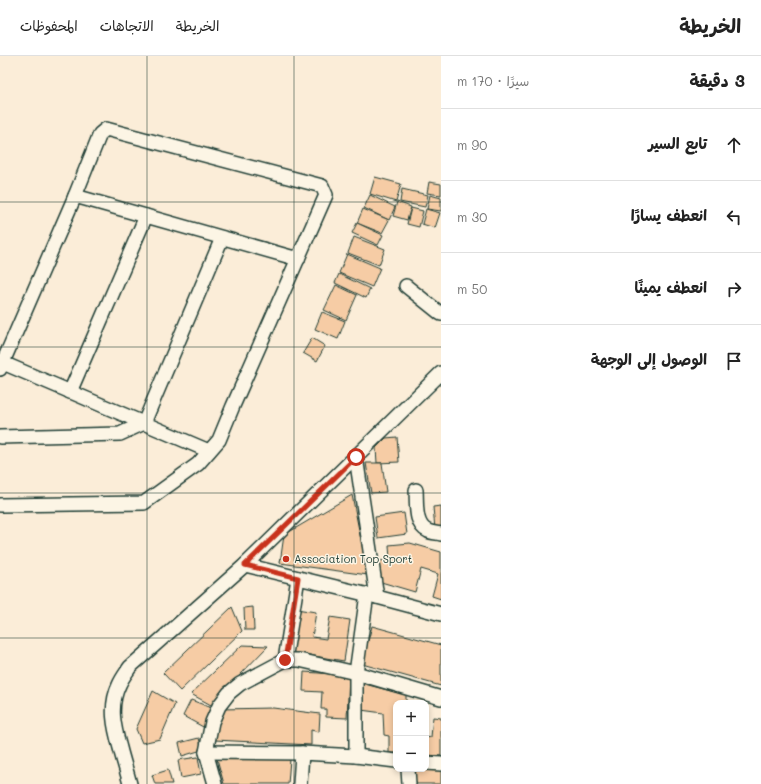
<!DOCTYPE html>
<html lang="ar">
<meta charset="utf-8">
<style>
:root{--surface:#fff;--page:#f6f6f6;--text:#222;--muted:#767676;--line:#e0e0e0}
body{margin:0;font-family:Mali,"Playpen Sans Arabic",sans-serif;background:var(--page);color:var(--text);direction:rtl}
.controls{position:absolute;right:12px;bottom:12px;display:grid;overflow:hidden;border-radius:8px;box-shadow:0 2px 6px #0003}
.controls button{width:36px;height:36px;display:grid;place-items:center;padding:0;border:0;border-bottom:1px solid var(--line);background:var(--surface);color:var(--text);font:20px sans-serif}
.stop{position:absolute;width:12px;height:12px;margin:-9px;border:3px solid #c8321e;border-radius:50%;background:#fff}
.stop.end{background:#c8321e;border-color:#fff;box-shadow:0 1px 4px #0008}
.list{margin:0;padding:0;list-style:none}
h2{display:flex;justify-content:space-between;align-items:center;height:52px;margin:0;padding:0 16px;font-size:17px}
h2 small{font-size:13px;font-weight:400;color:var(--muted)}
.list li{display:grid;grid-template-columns:26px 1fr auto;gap:12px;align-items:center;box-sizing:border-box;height:72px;padding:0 16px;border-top:1px solid var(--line)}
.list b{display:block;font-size:15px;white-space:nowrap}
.list em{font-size:13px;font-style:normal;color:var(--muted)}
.icon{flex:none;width:22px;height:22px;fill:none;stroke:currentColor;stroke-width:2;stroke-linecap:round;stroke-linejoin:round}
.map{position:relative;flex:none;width:441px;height:728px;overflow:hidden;direction:ltr}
header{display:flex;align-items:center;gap:24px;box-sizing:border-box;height:56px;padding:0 20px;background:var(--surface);border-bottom:1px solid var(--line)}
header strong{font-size:19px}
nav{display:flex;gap:22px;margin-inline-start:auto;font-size:14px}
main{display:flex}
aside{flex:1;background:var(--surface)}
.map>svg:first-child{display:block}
.building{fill:#f6cca5;stroke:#1f3d34}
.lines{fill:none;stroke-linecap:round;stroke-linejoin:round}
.minor-casing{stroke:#1f3d34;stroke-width:16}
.minor{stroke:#fcf5e5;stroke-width:13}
.route{stroke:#c8321e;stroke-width:5}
.grid{fill:none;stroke:#1f3d34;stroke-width:1;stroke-opacity:0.55}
.poi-dot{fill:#c8321e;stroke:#fcf5e5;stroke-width:1.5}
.labels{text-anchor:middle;stroke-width:3;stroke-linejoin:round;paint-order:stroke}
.poi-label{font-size:11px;fill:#1f3d34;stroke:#fcf5e5;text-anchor:start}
</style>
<header>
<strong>الخريطة</strong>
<nav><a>الخريطة</a><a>الاتجاهات</a><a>المحفوظات</a></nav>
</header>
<main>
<aside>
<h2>3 دقيقة<small>سيرًا · 170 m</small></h2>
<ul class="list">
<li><svg class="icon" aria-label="ahead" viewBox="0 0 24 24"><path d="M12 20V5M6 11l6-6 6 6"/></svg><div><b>تابع السير</b></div><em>90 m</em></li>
<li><svg class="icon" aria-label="left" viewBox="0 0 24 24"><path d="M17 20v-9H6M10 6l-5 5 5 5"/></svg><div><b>انعطف يسارًا</b></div><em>30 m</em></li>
<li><svg class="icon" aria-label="right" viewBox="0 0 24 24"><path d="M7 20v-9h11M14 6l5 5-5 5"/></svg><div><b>انعطف يمينًا</b></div><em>50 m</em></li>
<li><svg class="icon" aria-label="arrive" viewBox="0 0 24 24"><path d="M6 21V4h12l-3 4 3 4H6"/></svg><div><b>الوصول إلى الوجهة</b></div></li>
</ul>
</aside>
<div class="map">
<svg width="441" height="728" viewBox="0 0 441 728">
<rect width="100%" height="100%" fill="#fbedd8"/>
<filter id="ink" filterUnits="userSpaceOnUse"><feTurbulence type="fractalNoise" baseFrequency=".025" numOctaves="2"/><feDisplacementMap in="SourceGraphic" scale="8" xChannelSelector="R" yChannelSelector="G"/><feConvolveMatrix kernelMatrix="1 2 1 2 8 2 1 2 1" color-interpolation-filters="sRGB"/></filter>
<g filter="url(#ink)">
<g class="building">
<path d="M375 121 401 128 396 146 370 138Z"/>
<path d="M429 126 441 128V139L427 137Z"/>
<path d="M402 133 428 139 425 151 400 146Z"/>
<path d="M370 139 395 151 389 164 364 152Z"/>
<path d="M430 139 441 142V155L427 153Z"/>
<path d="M397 146 411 151 407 164 393 160Z"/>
<path d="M411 152 423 155 419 171 407 168Z"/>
<path d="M363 153 389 164 382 177 357 167Z"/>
<path d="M426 153 440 157 435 172 422 168Z"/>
<path d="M357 167 383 179 378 189 352 177Z"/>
<path d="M354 181 385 193 379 209 348 197Z"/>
<path d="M347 198 380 212 372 231 339 217Z"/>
<path d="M339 218 370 233 366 242 335 227Z"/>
<path d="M336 229 357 239 346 264 324 254Z"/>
<path d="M322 256 345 265 338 283 315 273Z"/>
<path d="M312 282 325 290 317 305 303 297Z"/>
<path d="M397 381 399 406 377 407 376 392 386 382Z"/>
<path d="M366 407H382L386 436 371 437Z"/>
<path d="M352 439 368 519 280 507 284 479Z"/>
<path d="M441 450V472L435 473 433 451Z"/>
<path d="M404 457 407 478 378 482 375 461Z"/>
<path d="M410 487 441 496V543L432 540 438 518 421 513 415 536 381 526 379 505 390 504 389 489Z"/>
<path d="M232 551 242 575 180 635 163 617Z"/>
<path d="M253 551 254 574H245L244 552Z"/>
<path d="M296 553 316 556 312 581 326 583 330 561 350 564 344 605 290 596Z"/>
<path d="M372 570 441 589V630L362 608Z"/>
<path d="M242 589 268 590 211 649 191 638Z"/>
<path d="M304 616 349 619 347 662 326 661V653H321L322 636 303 635Z"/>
<path d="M361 627 406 639V647H396V697H389V680L384 679 383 657 361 654Z"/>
<path d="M153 635 175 648 160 683 142 687 136 673Z"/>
<path d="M191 644 212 652 205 672 183 660Z"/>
<path d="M273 652 320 658 319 676 311 674V689L215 684 222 653Z"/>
<path d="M433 661 441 662V700L426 699V682L431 681Z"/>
<path d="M199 682 202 694 182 700 179 687Z"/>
<path d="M198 701 201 718 181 722 178 704Z"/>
<path d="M217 703H290L288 728H224Z"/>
<path d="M415 713 441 714V728H415Z"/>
<path d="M168 714 172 728H155L152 719Z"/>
</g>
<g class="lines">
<defs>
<g id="minor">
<path d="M75 140 298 203"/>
<path d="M406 230 441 258"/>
<path d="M3 307 209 395"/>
<path d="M0 313 75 140 100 78 106 73 322 130 326 139 233 350 219 384 198 408 144 447 0 449"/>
<path d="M70 336 146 160"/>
<path d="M0 381 120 378 144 367 222 182"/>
<path d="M356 401 377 541"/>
<path d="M416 434C417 447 414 469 428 475 432 477 437 477 441 478"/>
<path d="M245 509 377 541 441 558"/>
<path d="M285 604 298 522"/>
<path d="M206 696 302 697"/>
<path d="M356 700V617L367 538"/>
<path d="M426 707 441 708"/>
<path d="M408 713 409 728"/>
<path d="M130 728C127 716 123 704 120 692 114 671 109 650 119 629 122 622 126 617 130 611L245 509 441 317"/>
<path d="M215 728 206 696 212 666 219 650 229 637 240 628 285 604H299L356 617 441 642"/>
<path d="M300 728 302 697 356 700 396 705"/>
</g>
</defs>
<use href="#minor" class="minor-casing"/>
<use href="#minor" class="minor"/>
</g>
</g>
<g class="lines" filter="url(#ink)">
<path class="route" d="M285 604 298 522 245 509 356 401"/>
</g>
<path class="grid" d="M147 0V728M294 0V728M0 146H441M0 291H441M0 437H441M0 582H441"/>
<circle class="poi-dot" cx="286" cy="503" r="4"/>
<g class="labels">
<g class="poi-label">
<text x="294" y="507">Association Top Sport</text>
</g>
</g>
</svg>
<div class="controls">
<button>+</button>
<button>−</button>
</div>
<div class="stop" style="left:356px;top:401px"></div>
<div class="stop end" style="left:285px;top:604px"></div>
</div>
</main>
